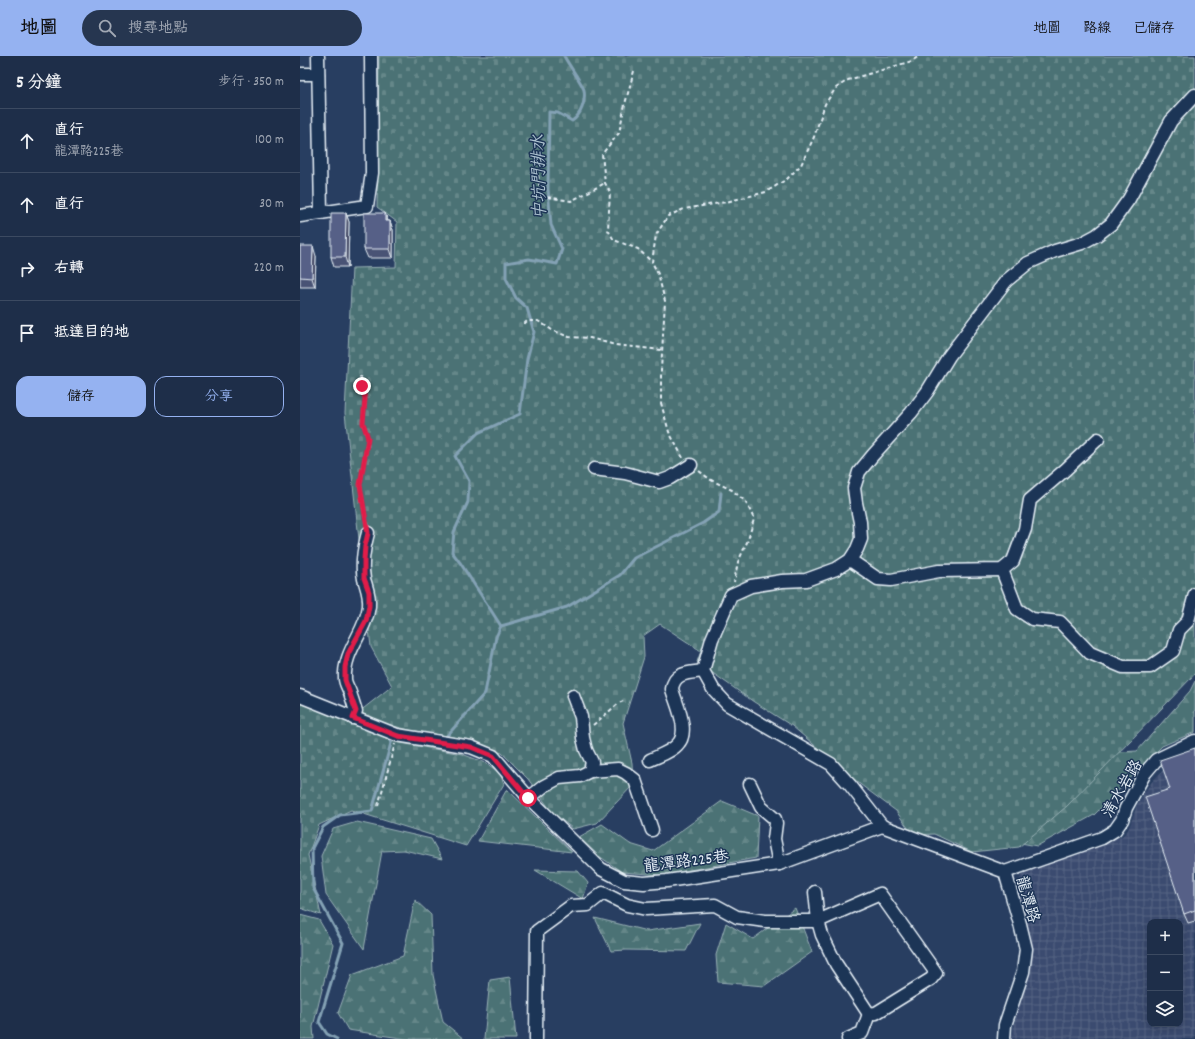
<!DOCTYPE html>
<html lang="zh-TW">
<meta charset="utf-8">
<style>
:root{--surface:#1e2e49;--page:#263650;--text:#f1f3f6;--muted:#a1a8b4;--line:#3c4a61;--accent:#95b2f1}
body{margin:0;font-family:Dekko,"LXGW WenKai TC",sans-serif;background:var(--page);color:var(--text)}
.controls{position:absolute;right:12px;bottom:12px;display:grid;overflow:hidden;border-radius:8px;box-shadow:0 2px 10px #0003}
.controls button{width:36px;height:36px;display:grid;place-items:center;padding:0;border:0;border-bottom:1px solid var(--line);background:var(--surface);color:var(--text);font:20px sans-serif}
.stop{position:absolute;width:12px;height:12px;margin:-9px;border:3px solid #e11d48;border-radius:50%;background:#fff}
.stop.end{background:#e11d48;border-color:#fff;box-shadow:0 1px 4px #0008}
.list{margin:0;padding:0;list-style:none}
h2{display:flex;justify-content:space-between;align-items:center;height:52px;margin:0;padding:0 16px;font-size:17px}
h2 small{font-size:13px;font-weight:400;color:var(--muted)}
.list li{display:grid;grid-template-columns:26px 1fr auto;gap:12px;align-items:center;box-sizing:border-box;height:64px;padding:0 16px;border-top:1px solid var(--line)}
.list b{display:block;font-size:15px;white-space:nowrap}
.list p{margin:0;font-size:13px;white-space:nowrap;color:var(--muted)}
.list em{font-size:13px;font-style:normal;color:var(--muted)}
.actions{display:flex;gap:8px;padding:12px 16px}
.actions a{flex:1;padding:9px 0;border:1px solid var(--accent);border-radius:12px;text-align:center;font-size:14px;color:var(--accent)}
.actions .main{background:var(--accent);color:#111}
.icon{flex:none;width:22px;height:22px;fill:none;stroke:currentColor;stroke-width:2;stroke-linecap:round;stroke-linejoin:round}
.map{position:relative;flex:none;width:895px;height:983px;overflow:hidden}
header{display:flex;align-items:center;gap:24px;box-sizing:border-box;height:56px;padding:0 20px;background:var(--accent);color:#111}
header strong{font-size:19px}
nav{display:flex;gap:22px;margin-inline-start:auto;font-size:14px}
.search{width:280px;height:36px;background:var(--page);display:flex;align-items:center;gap:10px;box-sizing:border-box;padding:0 14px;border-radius:22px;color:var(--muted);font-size:15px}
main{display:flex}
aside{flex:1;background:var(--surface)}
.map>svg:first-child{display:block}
.industrial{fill:url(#industrial-grid);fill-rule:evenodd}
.forest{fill:url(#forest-firs);stroke:#9ab2b6}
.cemetery{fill:url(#cemetery-stones);stroke:#9ab2b6}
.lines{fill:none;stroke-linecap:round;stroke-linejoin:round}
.stream{stroke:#84a2b5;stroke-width:3}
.minor-casing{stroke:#e8f1f8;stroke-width:15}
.path{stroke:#e8f1f8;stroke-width:2;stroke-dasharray:4 3;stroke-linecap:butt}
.minor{stroke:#1d3557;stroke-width:12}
.wall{fill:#4a5374;stroke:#e8f1f8}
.shaded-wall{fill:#3c435e;stroke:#e8f1f8}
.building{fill:#566087;stroke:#e8f1f8}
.route{stroke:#e11d48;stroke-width:5}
.labels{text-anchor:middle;stroke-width:3;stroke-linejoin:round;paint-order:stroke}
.street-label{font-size:16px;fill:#e8f1f8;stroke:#1d3557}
.water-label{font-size:17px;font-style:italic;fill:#aec3d1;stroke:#1d3557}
</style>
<header>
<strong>地圖</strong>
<div class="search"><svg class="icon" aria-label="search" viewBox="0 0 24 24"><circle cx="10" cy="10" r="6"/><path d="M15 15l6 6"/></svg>搜尋地點</div>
<nav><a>地圖</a><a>路線</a><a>已儲存</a></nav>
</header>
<main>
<aside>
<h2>5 分鐘<small>步行 · 350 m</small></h2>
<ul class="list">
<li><svg class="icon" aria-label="ahead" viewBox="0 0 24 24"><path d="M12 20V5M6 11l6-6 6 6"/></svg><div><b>直行</b><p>龍潭路225巷</p></div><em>100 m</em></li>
<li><svg class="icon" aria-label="ahead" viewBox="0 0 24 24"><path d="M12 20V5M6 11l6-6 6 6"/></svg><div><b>直行</b></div><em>30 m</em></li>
<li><svg class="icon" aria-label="right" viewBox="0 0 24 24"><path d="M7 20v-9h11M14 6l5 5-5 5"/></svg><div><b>右轉</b></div><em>220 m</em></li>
<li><svg class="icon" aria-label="arrive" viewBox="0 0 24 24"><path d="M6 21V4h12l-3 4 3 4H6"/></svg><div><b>抵達目的地</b></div></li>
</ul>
<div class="actions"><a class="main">儲存</a><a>分享</a></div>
</aside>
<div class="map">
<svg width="895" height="983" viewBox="0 0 895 983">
<defs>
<pattern id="industrial-grid" width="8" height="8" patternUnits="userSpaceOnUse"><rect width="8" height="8" fill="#3a4b6f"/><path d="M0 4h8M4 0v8" fill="none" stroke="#566584"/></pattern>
<pattern id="forest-firs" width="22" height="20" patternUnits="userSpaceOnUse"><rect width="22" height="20" fill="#4b7275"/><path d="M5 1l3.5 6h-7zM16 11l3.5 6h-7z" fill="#658789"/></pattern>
<pattern id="cemetery-stones" width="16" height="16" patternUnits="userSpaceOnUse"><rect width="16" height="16" fill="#4b7275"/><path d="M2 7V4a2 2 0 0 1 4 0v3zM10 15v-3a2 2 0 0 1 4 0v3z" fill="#658789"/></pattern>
</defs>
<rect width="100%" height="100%" fill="#283e61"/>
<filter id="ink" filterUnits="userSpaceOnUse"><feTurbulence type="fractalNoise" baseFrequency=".025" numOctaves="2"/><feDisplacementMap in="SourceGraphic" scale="8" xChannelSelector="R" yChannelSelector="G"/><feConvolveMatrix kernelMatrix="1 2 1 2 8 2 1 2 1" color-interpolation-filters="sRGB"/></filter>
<g filter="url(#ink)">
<path class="industrial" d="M895 697V983H711L730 896 717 829 724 814 742 805 821 781 828 774 837 749 850 728 865 712ZM850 866H880V968H850Z"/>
<g class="forest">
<path d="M895 625V676L862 690 794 759 737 790 661 776 785 698 837 695 890 635Z"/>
<path d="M207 733 272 796 178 785Z"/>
<path d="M422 745 458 760 456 802 362 819 322 816 299 800 279 781 302 768 330 788 353 795Z"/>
<path d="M57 766 131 783 142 803 104 794 82 795 64 893 26 839 21 800 33 773Z"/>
<path d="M235 814 278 815 288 827 283 843Z"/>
<path d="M115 844 131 859 133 919 143 966 164 983H107L48 974 38 957 52 919 103 900Z"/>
<path d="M495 852 512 896 464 930 418 926 416 899 426 867 453 883Z"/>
<path d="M0 859 19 864 33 888 13 971 14 983H0Z"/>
<path d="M295 862 347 875 400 867 386 895 326 894 311 895Z"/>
<path d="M210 921 216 983H184L190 924Z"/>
</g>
<g class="cemetery">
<path d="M79 0H895V618L767 750 719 791 672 796 634 778 613 779 596 755 561 729 492 670 454 646 397 606 401 595 360 568 343 580 344 601 323 667 332 707 333 729 297 767 273 773 252 756 228 723 202 697 159 683 121 677 86 668 59 656 92 630 71 591 45 357 52 212 96 211 97 166 77 151Z"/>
<path d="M0 639 95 686 162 698 186 707 200 717 204 728 166 790 51 754 19 769 8 799 21 859 0 852Z"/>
</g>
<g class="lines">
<g class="stream">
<path d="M201 570 267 551 320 519 334 502 403 467 419 456 421 437"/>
<path d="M144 683 185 637 196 581 201 570 161 508 152 496 154 476 168 446 169 425 155 400 178 377 220 358 227 303 234 276 227 252 216 242 206 222V207L229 203 257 208 262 193 251 169 248 133 249 56 258 57 272 65C281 59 286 45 284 34 282 27 268 8 264 0"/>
<path d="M37 983 27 978 19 966 43 887 13 832 12 792 23 771 40 759 72 755 93 680"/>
</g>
<defs>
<g id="minor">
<path d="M18 0 21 157"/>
<path d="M0 18H18"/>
<path d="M0 160 67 150 72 117 71 0"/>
<path d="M294 413 325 417 359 426 370 422 391 409"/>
<path d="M550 504 578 523 591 524 639 515 702 514 713 505 725 473 730 444 765 414 798 383"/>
<path d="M702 514 717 553 732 563 760 566 790 597 823 611H850L873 595 879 574 888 565 895 538"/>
<path d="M0 640 97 679 171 691 193 700 229 742 301 813 324 825 344 827 367 825 479 808 582 770"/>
<path d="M53 662 56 655C54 650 53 645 51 640 50 634 45 628 45 623 43 595 66 576 69 550 70 540 67 533 64 523 61 508 64 491 68 477"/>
<path d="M350 704C358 700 371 696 377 689 391 676 376 648 372 633 374 616 389 617 403 615"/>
<path d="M290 715 318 713 326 717 335 724 352 774"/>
<path d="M450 728 461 751 475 763 476 767 474 783 479 808"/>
<path d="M229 742 244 730 259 722 280 720 290 715 292 706 286 694 283 682 281 661 273 640"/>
<path d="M582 770 550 729 531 708 427 648 413 633 403 615 412 583 431 539 451 530 482 525 506 524 536 513 550 504 557 493 561 483 560 466 556 447 554 432 559 416 573 399 611 357 627 336 649 300 706 225 728 207 755 195 782 187 797 179 811 168 829 143 871 65 895 39"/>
<path d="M582 770 705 816"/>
<path d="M705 816 802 782 815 774 822 764 826 752 845 717 856 704 895 685"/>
<path d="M515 836 518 865 522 879 536 908 569 958"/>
<path d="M236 983 237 875 271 850 288 849 303 837 327 849 346 853 415 849 437 861 465 865H518L580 838 636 917 631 923 576 957 569 958"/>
<path d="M548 983 562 977 569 958"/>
<path d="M704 983 705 969 723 916 726 893 720 868 705 816"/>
</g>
</defs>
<use href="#minor" class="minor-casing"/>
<g class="path">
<path d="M334 15 325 48 319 77 302 98 305 127 310 136 308 174 314 184 338 193 352 206"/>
<path d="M238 119 241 140 271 145 305 127"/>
<path d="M224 268 227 265H238L252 274 269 281 290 282 315 289 361 294"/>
<path d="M60 320 65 343 63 367 68 382 60 429 66 466"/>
<path d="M383 402 369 376 361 347V314L365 245 358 218 352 206 356 179 368 160 384 153 426 146 466 136 487 123 501 109 514 81 525 48 536 32 548 24 612 5 619 0"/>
<path d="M399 415 411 424 432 434 446 446 454 463 448 484 438 506 434 526"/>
<path d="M293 669 319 647 325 644"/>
<path d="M78 750 95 688"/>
</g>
<use href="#minor" class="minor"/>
</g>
<g class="wall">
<path d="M46 157 49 166 48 211H34L31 201Z"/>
<path d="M85 157 88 165H90L93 174V202H68L64 193Z"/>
<path d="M0 190 16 200 15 231H0Z"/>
<path d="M895 692V865L888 867 884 858 870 733Z"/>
</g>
<g class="shaded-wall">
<path d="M46 157 49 166 48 211 45 201Z"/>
<path d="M85 157 88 167 85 165Z"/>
<path d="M90 165 93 174V202L90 193Z"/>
<path d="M13 190 16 200 15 231 12 222Z"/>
</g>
<g class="building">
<path d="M31 157H46L45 201H31Z"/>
<path d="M64 157H85V165H90V193H64Z"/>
<path d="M0 190H13L12 222 0 221Z"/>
<path d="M895 692V854L884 858 845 741 870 733 860 704Z"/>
</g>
</g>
<g class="lines" filter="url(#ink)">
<path class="route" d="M62 330 65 343 63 367 68 382 60 429 68 477 65 490 64 504V522L69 536V550L66 565 48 598 45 611V624L56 655 53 662 98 680 171 691 193 700 228 742"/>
</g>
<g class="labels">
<g class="street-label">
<text transform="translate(821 732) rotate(-60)" y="6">清水岩路</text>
<text transform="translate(386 804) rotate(-7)" y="6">龍潭路225巷</text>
<text transform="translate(729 843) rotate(74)" y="6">龍潭路</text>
</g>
<g class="water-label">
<text transform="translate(238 121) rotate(-91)" y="6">中坑門排水</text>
</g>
</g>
</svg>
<div class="controls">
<button>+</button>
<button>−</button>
<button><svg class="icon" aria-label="layers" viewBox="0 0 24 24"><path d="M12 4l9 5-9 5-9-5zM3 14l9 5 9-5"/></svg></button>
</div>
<div class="stop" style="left:228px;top:742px"></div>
<div class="stop end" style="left:62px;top:330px"></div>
</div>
</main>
